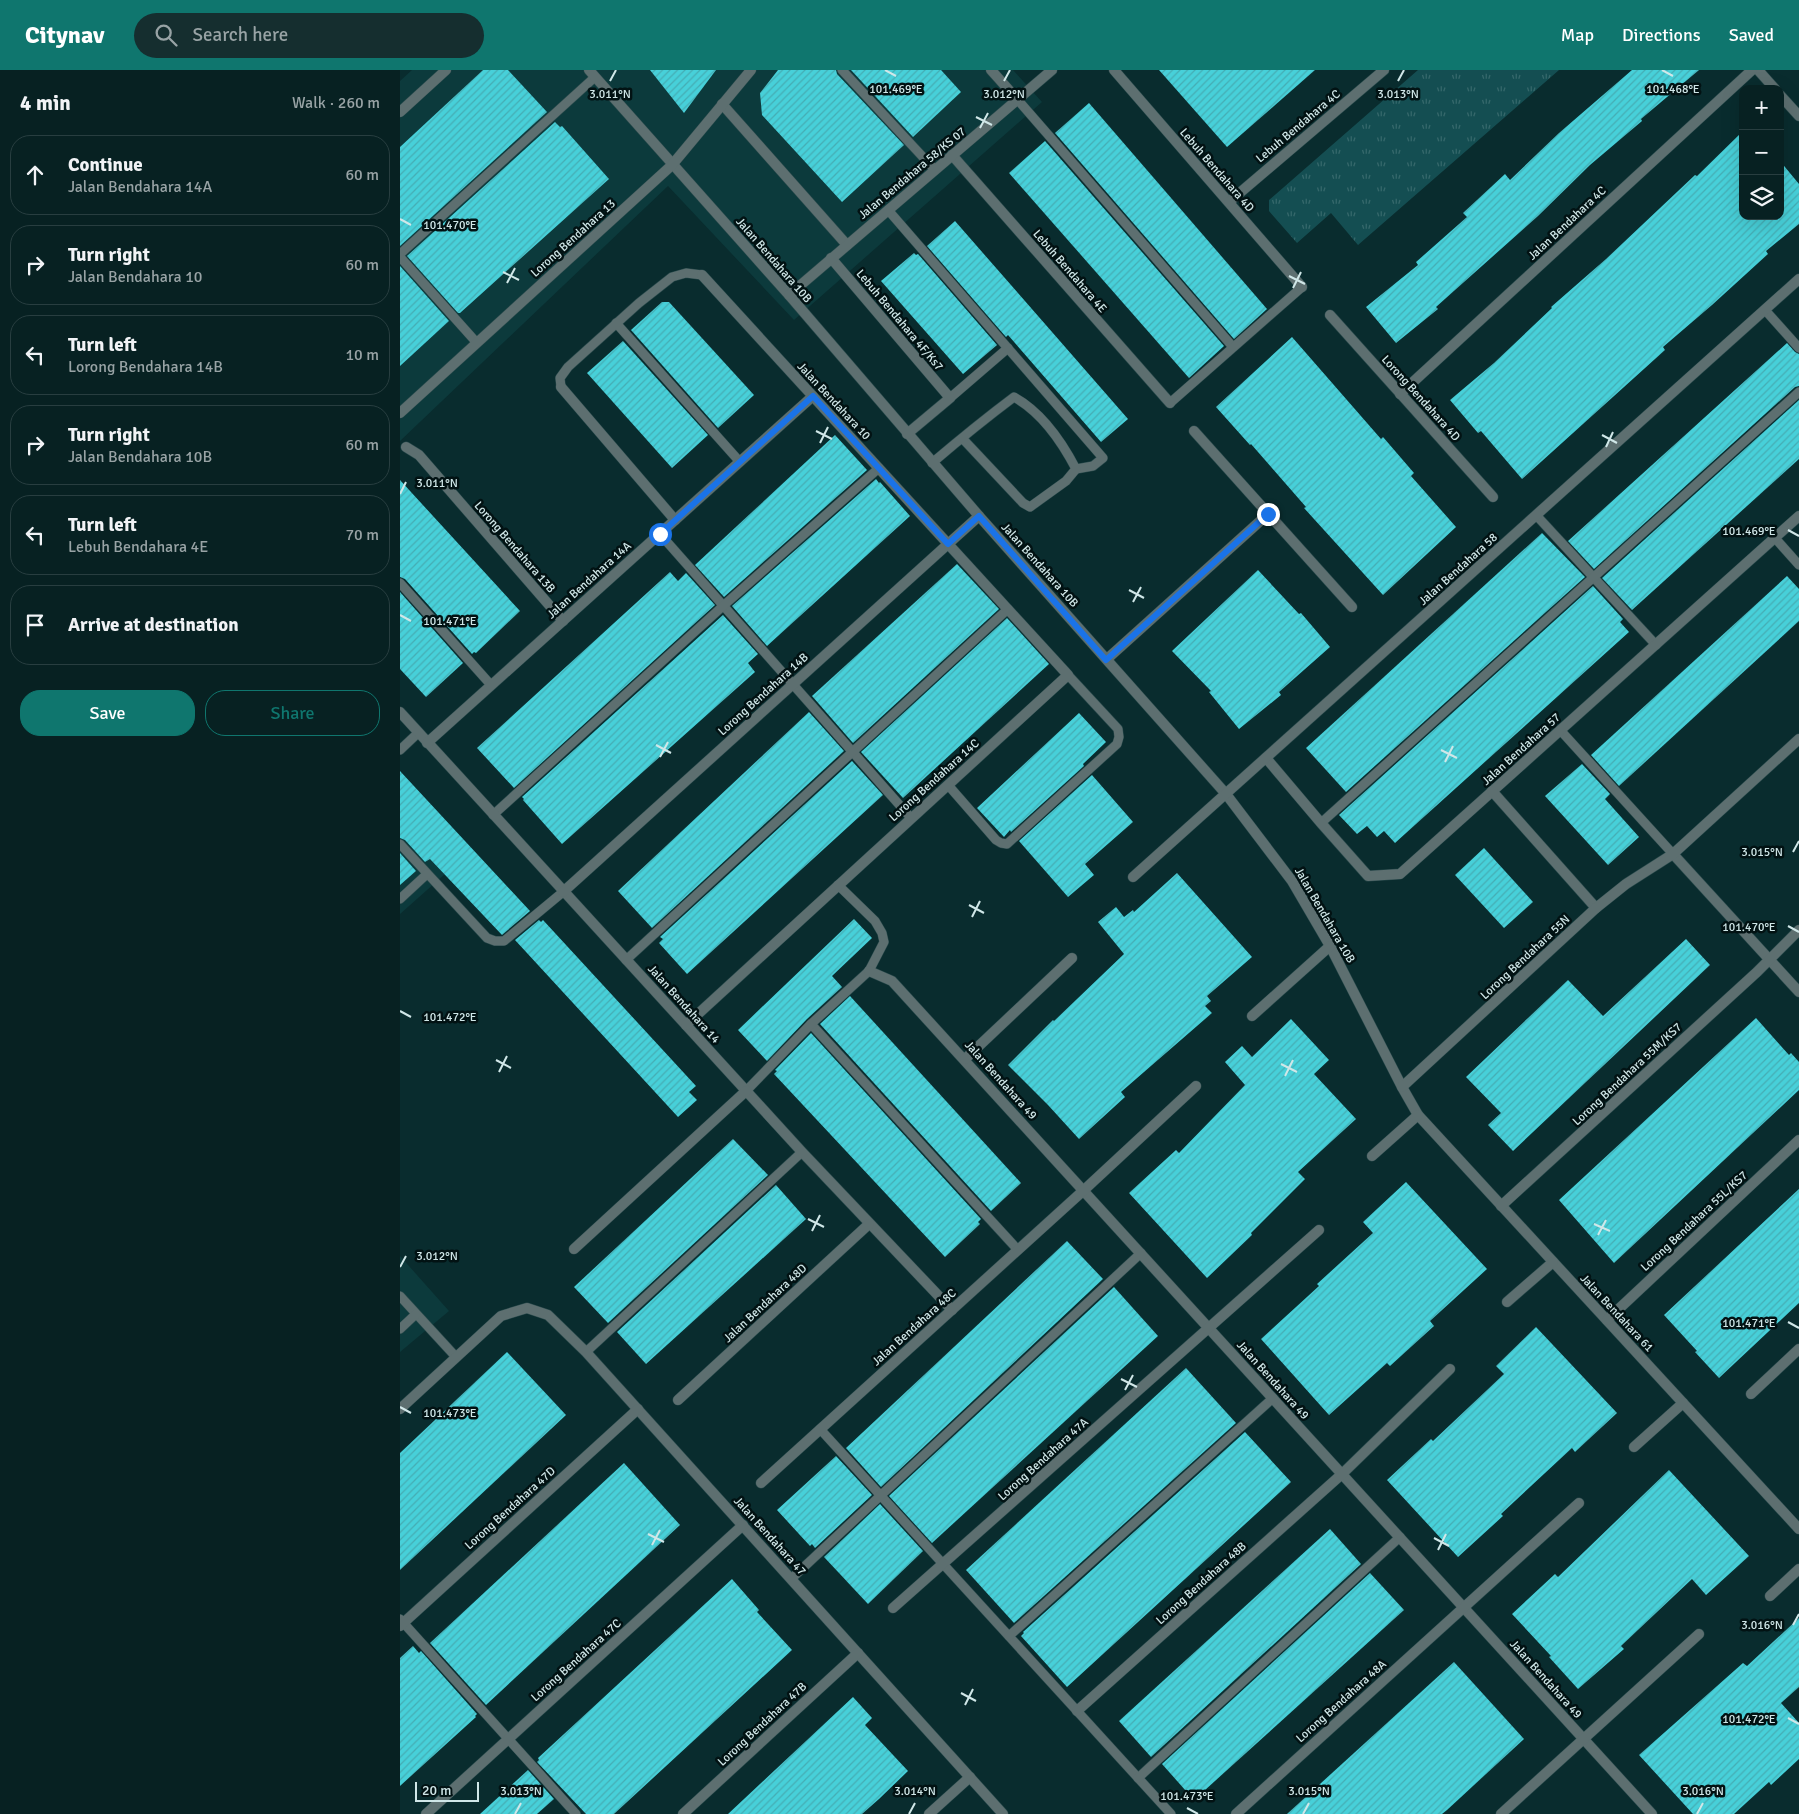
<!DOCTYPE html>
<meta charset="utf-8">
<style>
:root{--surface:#072122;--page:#152e2f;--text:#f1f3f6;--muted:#98a3a5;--line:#283e40;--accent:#0f766e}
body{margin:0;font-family:Signika,sans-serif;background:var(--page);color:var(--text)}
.controls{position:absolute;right:15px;top:15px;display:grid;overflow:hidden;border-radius:10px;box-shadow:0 5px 20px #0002}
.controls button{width:45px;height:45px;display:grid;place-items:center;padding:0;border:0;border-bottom:1px solid var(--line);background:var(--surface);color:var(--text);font:25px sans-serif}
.scale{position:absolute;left:15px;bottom:12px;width:64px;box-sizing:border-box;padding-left:5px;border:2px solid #d0e7e8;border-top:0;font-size:14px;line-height:18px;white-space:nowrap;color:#d0e7e8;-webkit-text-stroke:4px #021213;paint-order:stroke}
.stop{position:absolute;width:15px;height:15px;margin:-11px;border:4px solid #1a73e8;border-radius:50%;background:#fff}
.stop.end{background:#1a73e8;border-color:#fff;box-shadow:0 1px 5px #0008}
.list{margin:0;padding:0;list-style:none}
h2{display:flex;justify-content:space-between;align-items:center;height:65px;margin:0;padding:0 20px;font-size:21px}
h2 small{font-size:16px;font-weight:400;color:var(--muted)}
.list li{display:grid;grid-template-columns:32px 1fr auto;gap:15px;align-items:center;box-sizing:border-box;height:80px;margin:0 10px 10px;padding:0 10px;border:1px solid var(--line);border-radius:20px}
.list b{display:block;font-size:19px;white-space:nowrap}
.list p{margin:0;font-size:16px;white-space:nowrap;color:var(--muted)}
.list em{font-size:16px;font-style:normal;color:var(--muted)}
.actions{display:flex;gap:10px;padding:15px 20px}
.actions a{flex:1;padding:11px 0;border:1px solid var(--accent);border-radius:20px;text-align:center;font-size:18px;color:var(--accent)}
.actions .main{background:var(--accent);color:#fff}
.icon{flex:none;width:28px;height:28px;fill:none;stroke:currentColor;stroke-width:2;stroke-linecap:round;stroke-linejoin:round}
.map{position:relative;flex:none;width:1399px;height:1744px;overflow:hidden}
header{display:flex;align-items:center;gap:30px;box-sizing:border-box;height:70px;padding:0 25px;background:var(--accent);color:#fff}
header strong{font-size:24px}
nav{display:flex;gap:28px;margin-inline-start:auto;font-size:18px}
.search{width:350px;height:45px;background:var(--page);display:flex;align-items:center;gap:12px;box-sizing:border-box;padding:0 18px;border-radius:28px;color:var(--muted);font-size:19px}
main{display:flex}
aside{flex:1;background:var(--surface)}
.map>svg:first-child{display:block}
.built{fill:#0c3a3c}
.park{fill:url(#park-tufts)}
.building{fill:url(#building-hatch)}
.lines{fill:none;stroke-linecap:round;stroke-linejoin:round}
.lane-casing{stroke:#294a4c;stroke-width:10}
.street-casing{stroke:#294a4c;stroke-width:11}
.lane{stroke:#5d6f70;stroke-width:9}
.street{stroke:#5d6f70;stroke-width:10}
.route{stroke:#1a73e8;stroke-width:6}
.ticks{fill:none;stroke:#d0e7e8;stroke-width:2}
.labels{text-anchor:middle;stroke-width:5;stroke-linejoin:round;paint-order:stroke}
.street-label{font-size:12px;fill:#d0e7e8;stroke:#021213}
.ticks-label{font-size:12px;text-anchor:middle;fill:#d0e7e8;stroke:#021213;stroke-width:5;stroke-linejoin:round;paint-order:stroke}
</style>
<header>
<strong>Citynav</strong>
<div class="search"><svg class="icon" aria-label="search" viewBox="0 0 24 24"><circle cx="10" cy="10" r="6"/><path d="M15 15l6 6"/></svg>Search here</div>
<nav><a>Map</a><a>Directions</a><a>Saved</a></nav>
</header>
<main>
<aside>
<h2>4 min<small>Walk · 260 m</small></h2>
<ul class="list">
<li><svg class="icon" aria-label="ahead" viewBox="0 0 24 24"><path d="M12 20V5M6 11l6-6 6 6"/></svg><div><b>Continue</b><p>Jalan Bendahara 14A</p></div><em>60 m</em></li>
<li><svg class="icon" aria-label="right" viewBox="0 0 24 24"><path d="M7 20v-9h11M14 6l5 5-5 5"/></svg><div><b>Turn right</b><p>Jalan Bendahara 10</p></div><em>60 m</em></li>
<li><svg class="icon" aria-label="left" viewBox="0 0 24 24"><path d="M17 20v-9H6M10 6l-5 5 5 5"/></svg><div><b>Turn left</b><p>Lorong Bendahara 14B</p></div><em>10 m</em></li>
<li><svg class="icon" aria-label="right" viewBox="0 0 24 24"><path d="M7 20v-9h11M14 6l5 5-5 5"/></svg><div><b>Turn right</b><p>Jalan Bendahara 10B</p></div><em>60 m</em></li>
<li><svg class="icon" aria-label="left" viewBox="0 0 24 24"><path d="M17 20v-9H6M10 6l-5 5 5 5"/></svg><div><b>Turn left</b><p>Lebuh Bendahara 4E</p></div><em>70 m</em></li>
<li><svg class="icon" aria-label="arrive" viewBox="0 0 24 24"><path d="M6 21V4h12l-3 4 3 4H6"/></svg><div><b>Arrive at destination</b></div></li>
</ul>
<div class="actions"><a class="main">Save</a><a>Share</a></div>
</aside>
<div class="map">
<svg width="1399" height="1744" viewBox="0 0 1399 1744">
<defs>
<pattern id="park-tufts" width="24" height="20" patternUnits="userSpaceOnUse" patternTransform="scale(1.25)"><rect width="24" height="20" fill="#144e52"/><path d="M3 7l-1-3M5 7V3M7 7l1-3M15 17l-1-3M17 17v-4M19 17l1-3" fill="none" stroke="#35686b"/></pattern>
<pattern id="building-hatch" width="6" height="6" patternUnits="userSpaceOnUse" patternTransform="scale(1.25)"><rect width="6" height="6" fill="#47d0d9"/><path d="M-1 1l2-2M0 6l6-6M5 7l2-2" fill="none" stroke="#45adb4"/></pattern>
</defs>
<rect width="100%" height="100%" fill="#092c2e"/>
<g class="built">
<path d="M12 0H613L642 32 394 250 268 116 0 371V11Z"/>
<path d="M0 752 45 804 0 844Z"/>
<path d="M0 1186 49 1241 0 1282Z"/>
</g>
<path class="park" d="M1018 0H1159L958 175 931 143 897 173 869 141V130Z"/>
<g class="building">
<path d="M83 0H108L147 42 0 176V77Z"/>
<path d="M250 0H316L284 43Z"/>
<path d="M378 0H436L437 4 504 75 442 132 362 45 360 23Z"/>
<path d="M451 0H541L561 22 513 67Z"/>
<path d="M759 0H915L827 77Z"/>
<path d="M1232 0H1299L1241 49 1242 51 1190 95 1138 146 1036 237 1038 239 996 273 966 237 1018 195 1016 192 1067 147 1063 143 1105 104 1110 110 1159 63Z"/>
<path d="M689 33 867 239 834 269 655 63Z"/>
<path d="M155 52 160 57 162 56 209 109 60 243H58L7 186Z"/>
<path d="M1343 61V146H1380V91L1399 114V154L1366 181 1368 184 1312 235 1263 277 1265 280 1122 409 1081 361 1078 363 1050 330 1094 293 1152 238 1151 237 1206 189 1295 105 1297 106Z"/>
<path d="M645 71 824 276 789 308 609 103Z"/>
<path d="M555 151 728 349 701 372 608 265 606 267 527 176Z"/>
<path d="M514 183 516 185 518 184 597 275 563 304 481 211Z"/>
<path d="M0 196 49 251 0 296Z"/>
<path d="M262 232H269L354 325 318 358 231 260Z"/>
<path d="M892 267 981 369 983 367 1014 403 1011 406 1056 457 983 525 904 438 906 437 851 374 850 375 816 337Z"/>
<path d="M223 271 308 365 272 398 187 303Z"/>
<path d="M1387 273 1395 282 1399 284V316L1395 317 1194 499 1168 471Z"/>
<path d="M1399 330V389L1232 540 1202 508Z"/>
<path d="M435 365 467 400 324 527 295 495Z"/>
<path d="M476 409 479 413 480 412 510 446 367 576 332 536Z"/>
<path d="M0 410 120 541 76 583 74 582 72 584 5 509 0 507Z"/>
<path d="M1142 463 1185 507 946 722 906 678Z"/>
<path d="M557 494 599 539 453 673 412 626Z"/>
<path d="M858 500 899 544 901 543 930 577 879 622 881 625 839 659 809 622 811 621 772 581Z"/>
<path d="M270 502 278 511 286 503 315 535 114 718 77 678Z"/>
<path d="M1387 506 1399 519V551L1219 716 1191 685Z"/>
<path d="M1193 516 1223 549 1220 552 1229 562 995 773 984 761 977 767 967 756 957 764 939 745Z"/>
<path d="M0 522 63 593 26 627 0 599Z"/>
<path d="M323 545 358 584 348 593 355 602 162 774 123 730 124 729 122 727Z"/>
<path d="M607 548 649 594 503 728 461 682Z"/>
<path d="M409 642 444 681 252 858 218 821Z"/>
<path d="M679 643 706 672 683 694 684 696 611 762 610 760 604 767 577 738Z"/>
<path d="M452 691 483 725 287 904 259 873 263 869 260 867Z"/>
<path d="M1182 694 1210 724 1205 729 1239 767 1208 795 1145 726Z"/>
<path d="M0 701 130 841 102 865 30 789 25 792 5 770 0 768Z"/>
<path d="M692 705 733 752 685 794 694 805 668 827 619 771Z"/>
<path d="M1084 778 1133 832 1104 858 1055 805Z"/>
<path d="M0 783 16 801 0 815Z"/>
<path d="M777 803 852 887 807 926 811 931 805 936 812 943 721 1022 725 1027 679 1069 648 1035 608 995 653 950 654 951 724 884 698 852 716 837 724 847 733 840 734 842Z"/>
<path d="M454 849 472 868 432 906 442 917 407 949 367 991 338 960Z"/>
<path d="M139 850 141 852 143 850 296 1016 289 1022 297 1030 278 1047 115 870Z"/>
<path d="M1286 869 1310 895 1113 1081 1088 1055 1101 1043 1066 1007 1168 910 1203 946Z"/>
<path d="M450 926 621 1113 591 1141 420 954Z"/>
<path d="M1356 948 1389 985 1391 983 1399 992V1020L1214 1193 1159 1130Z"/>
<path d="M891 949 929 990 914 1004 956 1049 898 1102 905 1109 851 1163 852 1165 807 1208 729 1123 776 1080 779 1083 845 1015 825 992 842 976 852 987Z"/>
<path d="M411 963 581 1149 578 1152 580 1154 545 1187 374 1004 377 1001 375 1000Z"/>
<path d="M333 1069 368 1105 208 1253 174 1217Z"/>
<path d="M1006 1112 1087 1199 1030 1251 1034 1256 990 1296 987 1293 929 1345 861 1269 919 1216 917 1214 973 1163 963 1152Z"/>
<path d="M376 1115 406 1149 246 1294 217 1262Z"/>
<path d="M1399 1119V1233L1319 1308 1295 1282 1297 1281 1264 1245Z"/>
<path d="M667 1171 703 1209 481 1417 446 1378Z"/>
<path d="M714 1217 758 1266 532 1473 489 1426Z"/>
<path d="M1136 1257 1217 1343 1175 1382 1172 1378 1101 1444 1103 1446 1058 1487 987 1410 1031 1369 1033 1371 1104 1304 1096 1296Z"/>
<path d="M107 1282 166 1345 0 1500V1383Z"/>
<path d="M786 1298 836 1353 614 1553 566 1500Z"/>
<path d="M845 1362 891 1412 667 1617 621 1566 624 1563 623 1562Z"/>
<path d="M436 1386 472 1425 415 1478 412 1474 410 1476 377 1440Z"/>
<path d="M224 1393 280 1455 86 1635 30 1573Z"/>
<path d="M1269 1400 1349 1486 1306 1525 1292 1509 1221 1576 1224 1579 1178 1619 1149 1587 1151 1586 1112 1544 1155 1504 1158 1507Z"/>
<path d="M480 1434 523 1481 468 1534 424 1487Z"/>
<path d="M930 1459 961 1494 751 1687 719 1651Z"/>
<path d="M970 1503 1004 1540 794 1730 762 1694Z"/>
<path d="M332 1509 359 1540 357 1542 392 1580 214 1744H186L137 1692 139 1690 138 1688Z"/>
<path d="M1399 1548V1617L1381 1633 1399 1653V1689L1371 1715 1369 1712 1334 1744H1293L1239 1685 1343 1593 1347 1596Z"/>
<path d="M13 1576 19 1583 21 1581 77 1644 75 1646 76 1647 0 1716V1588Z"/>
<path d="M1054 1592 1124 1669 1047 1740 1042 1744H887Z"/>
<path d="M453 1627 472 1648 465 1655 508 1701 479 1729 462 1744H328Z"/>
<path d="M128 1700 154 1729 137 1744H80Z"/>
</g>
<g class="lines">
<defs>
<g id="lane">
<path d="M442 0 535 100"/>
<path d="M617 29 833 277"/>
<path d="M488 140 703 388 693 396 676 399"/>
<path d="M0 184 195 7"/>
<path d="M0 187 77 273"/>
<path d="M1365 240 1399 278"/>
<path d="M216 253 340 392"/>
<path d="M161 317 160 308 168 297 239 233 272 207 286 203 302 205"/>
<path d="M550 328 608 278"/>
<path d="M770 333 902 217"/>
<path d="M532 393C559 370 586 348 614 327 641 342 662 372 676 399L666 411 630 437 623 433 562 368"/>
<path d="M1136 445 1256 575"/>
<path d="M260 464 511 748"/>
<path d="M1375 468 1399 495"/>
<path d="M0 513 91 615"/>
<path d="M1161 661 1273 784"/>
<path d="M0 680 18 663"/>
<path d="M548 715 596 770 601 773 607 774 717 674 719 667 718 659 668 605"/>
<path d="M93 745 323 536 479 398"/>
<path d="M921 753 1399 322"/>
<path d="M0 774 87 868 95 871H104L163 822"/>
<path d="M0 829 27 804"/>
<path d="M226 890 608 539"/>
<path d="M411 954 618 1180"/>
<path d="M346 1021 411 954 469 901 484 872 482 863 475 851 438 815"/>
<path d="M0 1226 56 1287"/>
<path d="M0 1259 16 1244"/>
<path d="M186 1282 402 1082"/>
<path d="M420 1359 771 1744"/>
<path d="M391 1509 741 1183"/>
<path d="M0 1549 176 1744"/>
<path d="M609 1566 873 1328"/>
<path d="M738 1708 1000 1467"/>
</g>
<g id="street">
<path d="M189 0 389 225 579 446 826 724 892 811 930 876 1002 1017 1018 1045 1399 1459"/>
<path d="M591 0 617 29"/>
<path d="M714 0 902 217"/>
<path d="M1358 0 1375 19"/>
<path d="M1380 25 1399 46"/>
<path d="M322 34 447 175"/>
<path d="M0 42 46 0"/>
<path d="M552 85 770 333"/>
<path d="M829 132 984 0"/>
<path d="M431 188 550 328 507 364"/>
<path d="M389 225 652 0"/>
<path d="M930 245 1093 427"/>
<path d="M161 317 275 450"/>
<path d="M1000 324 1352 0"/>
<path d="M0 343 272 95 351 0"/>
<path d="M794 361 952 537"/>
<path d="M6 377 19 385 163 551"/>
<path d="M707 589 868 444"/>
<path d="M0 642 402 1082 552 1240"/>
<path d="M27 673 413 326"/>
<path d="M866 688 921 753 968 806 1000 804 1399 446"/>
<path d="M1092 721 1196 838"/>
<path d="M1273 784 1399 922"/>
<path d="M733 807 1399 209"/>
<path d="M163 822 579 446"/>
<path d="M469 901 492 911 1252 1744"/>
<path d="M852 946 930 876"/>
<path d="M286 955 668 605 302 205"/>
<path d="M565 989 672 888"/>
<path d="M1002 1017 1196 838 1226 814 1273 784 1399 669"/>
<path d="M972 1086 1018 1045"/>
<path d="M1101 1136 1357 902 1399 860"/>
<path d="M174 1179 346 1021"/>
<path d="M1107 1232 1153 1192"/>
<path d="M1207 1250 1399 1070"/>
<path d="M1351 1324 1399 1279"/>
<path d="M278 1330 469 1154"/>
<path d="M0 1339 101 1246 127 1238 148 1245 186 1282 603 1744"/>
<path d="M1234 1377 1283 1333"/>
<path d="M361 1413 684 1120 796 1016"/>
<path d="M1370 1526 1399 1499"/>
<path d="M493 1538 919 1160"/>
<path d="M0 1556 238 1339"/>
<path d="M677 1641 942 1404 1050 1299"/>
<path d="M26 1744 343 1455"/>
<path d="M283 1744 458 1583"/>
<path d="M529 1744 570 1707"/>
<path d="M836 1744 1179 1433"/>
<path d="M1101 1744 1299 1564"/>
</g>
</defs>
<use href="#lane" class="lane-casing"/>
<use href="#street" class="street-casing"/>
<use href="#lane" class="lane"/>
<use href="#street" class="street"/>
</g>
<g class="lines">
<path class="route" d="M260 464 413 326 548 474 579 446 706 590 868 444"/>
</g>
<path class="ticks" d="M485 0 496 6M1262 0 1273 6M210 11 216 0M604 11 610 0M998 11 1004 0M576 47 592 55M580 58 588 43M0 149 11 155M103 202 119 210M889 206 905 214M107 213 115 198M893 218 901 202M416 361 432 369M1202 365 1217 373M420 373 428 357M1206 377 1213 362M0 424 6 412M1388 460 1399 466M729 520 744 528M733 532 741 517M0 545 11 551M256 675 271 683M1041 680 1057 688M260 687 268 672M1045 692 1053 676M1393 782 1399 771M569 835 584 843M572 847 580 831M1388 856 1399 862M0 941 11 947M96 990 111 998M881 994 897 1002M99 1002 107 986M885 1006 893 990M408 1149 424 1157M1194 1154 1210 1161M412 1161 420 1145M1198 1165 1206 1150M0 1197 6 1186M1388 1252 1399 1258M721 1309 737 1317M725 1320 733 1305M0 1337 11 1343M248 1464 264 1472M1034 1468 1049 1476M252 1475 260 1460M1038 1480 1046 1464M1393 1555 1399 1544M561 1623 576 1631M565 1635 573 1619M1388 1648 1399 1654M787 1738 798 1744M115 1744 121 1733M509 1744 515 1733M903 1744 909 1733M1297 1744 1303 1733"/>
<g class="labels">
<g class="street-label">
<text transform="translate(898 56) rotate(-40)" y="4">Lebuh Bendahara 4C</text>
<text transform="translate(817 100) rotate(49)" y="4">Lebuh Bendahara 4D</text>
<text transform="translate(512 103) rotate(-40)" y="4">Jalan Bendahara 58/KS 07</text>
<text transform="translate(1167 153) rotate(-43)" y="4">Jalan Bendahara 4C</text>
<text transform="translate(173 168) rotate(-42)" y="4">Lorong Bendahara 13</text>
<text transform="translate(374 190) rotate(49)" y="4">Jalan Bendahara 10B</text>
<text transform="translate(670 201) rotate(49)" y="4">Lebuh Bendahara 4E</text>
<text transform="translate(500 250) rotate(50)" y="4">Lebuh Bendahara 4F/Ks7</text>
<text transform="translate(1021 328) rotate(48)" y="4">Lorong Bendahara 4D</text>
<text transform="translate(434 331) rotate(47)" y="4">Jalan Bendahara 10</text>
<text transform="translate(115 477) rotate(49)" y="4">Lorong Bendahara 13B</text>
<text transform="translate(640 495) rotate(48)" y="4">Jalan Bendahara 10B</text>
<text transform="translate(1058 499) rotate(-42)" y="4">Jalan Bendahara 58</text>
<text transform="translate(189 510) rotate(-42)" y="4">Jalan Bendahara 14A</text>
<text transform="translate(363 624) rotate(-42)" y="4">Lorong Bendahara 14B</text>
<text transform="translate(1121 679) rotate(-42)" y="4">Jalan Bendahara 57</text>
<text transform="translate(534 710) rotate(-42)" y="4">Lorong Bendahara 14C</text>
<text transform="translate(925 845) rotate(60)" y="4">Jalan Bendahara 10B</text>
<text transform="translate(1125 887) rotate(-43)" y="4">Lorong Bendahara 55N</text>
<text transform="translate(284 934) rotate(48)" y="4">Jalan Bendahara 14</text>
<text transform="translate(1227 1004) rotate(-43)" y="4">Lorong Bendahara 55M/KS7</text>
<text transform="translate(601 1010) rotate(48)" y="4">Jalan Bendahara 49</text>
<text transform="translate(1294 1151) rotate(-43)" y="4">Lorong Bendahara 55L/KS7</text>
<text transform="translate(365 1233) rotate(-43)" y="4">Jalan Bendahara 48D</text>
<text transform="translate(1217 1243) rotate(47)" y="4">Jalan Bendahara 61</text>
<text transform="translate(514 1257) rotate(-42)" y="4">Jalan Bendahara 48C</text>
<text transform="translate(873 1310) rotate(48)" y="4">Jalan Bendahara 49</text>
<text transform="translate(643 1389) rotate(-42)" y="4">Lorong Bendahara 47A</text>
<text transform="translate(110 1438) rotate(-42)" y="4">Lorong Bendahara 47D</text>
<text transform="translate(370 1466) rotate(48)" y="4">Jalan Bendahara 47</text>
<text transform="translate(801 1513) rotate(-42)" y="4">Lorong Bendahara 48B</text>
<text transform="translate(176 1590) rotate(-42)" y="4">Lorong Bendahara 47C</text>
<text transform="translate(1146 1609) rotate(48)" y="4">Jalan Bendahara 49</text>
<text transform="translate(941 1631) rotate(-42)" y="4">Lorong Bendahara 48A</text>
<text transform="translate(362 1654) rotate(-43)" y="4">Lorong Bendahara 47B</text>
</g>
</g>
<g class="ticks-label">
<text x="496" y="23">101.469°E</text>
<text x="1273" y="23">101.468°E</text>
<text x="210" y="28">3.011°N</text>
<text x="604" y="28">3.012°N</text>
<text x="998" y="28">3.013°N</text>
<text x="50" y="159">101.470°E</text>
<text x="37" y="417">3.011°N</text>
<text x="1349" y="465">101.469°E</text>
<text x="50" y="555">101.471°E</text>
<text x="1362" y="786">3.015°N</text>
<text x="1349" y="861">101.470°E</text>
<text x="50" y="951">101.472°E</text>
<text x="37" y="1190">3.012°N</text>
<text x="1349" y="1257">101.471°E</text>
<text x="50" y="1347">101.473°E</text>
<text x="1362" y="1559">3.016°N</text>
<text x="1349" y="1653">101.472°E</text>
<text x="121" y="1725">3.013°N</text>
<text x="515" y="1725">3.014°N</text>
<text x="909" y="1725">3.015°N</text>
<text x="1303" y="1725">3.016°N</text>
<text x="787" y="1730">101.473°E</text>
</g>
</svg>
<div class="controls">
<button>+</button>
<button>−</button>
<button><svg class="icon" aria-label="layers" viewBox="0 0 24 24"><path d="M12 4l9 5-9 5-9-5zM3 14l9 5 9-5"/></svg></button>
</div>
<div class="scale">20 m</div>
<div class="stop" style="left:260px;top:464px"></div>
<div class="stop end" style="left:868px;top:444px"></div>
</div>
</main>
